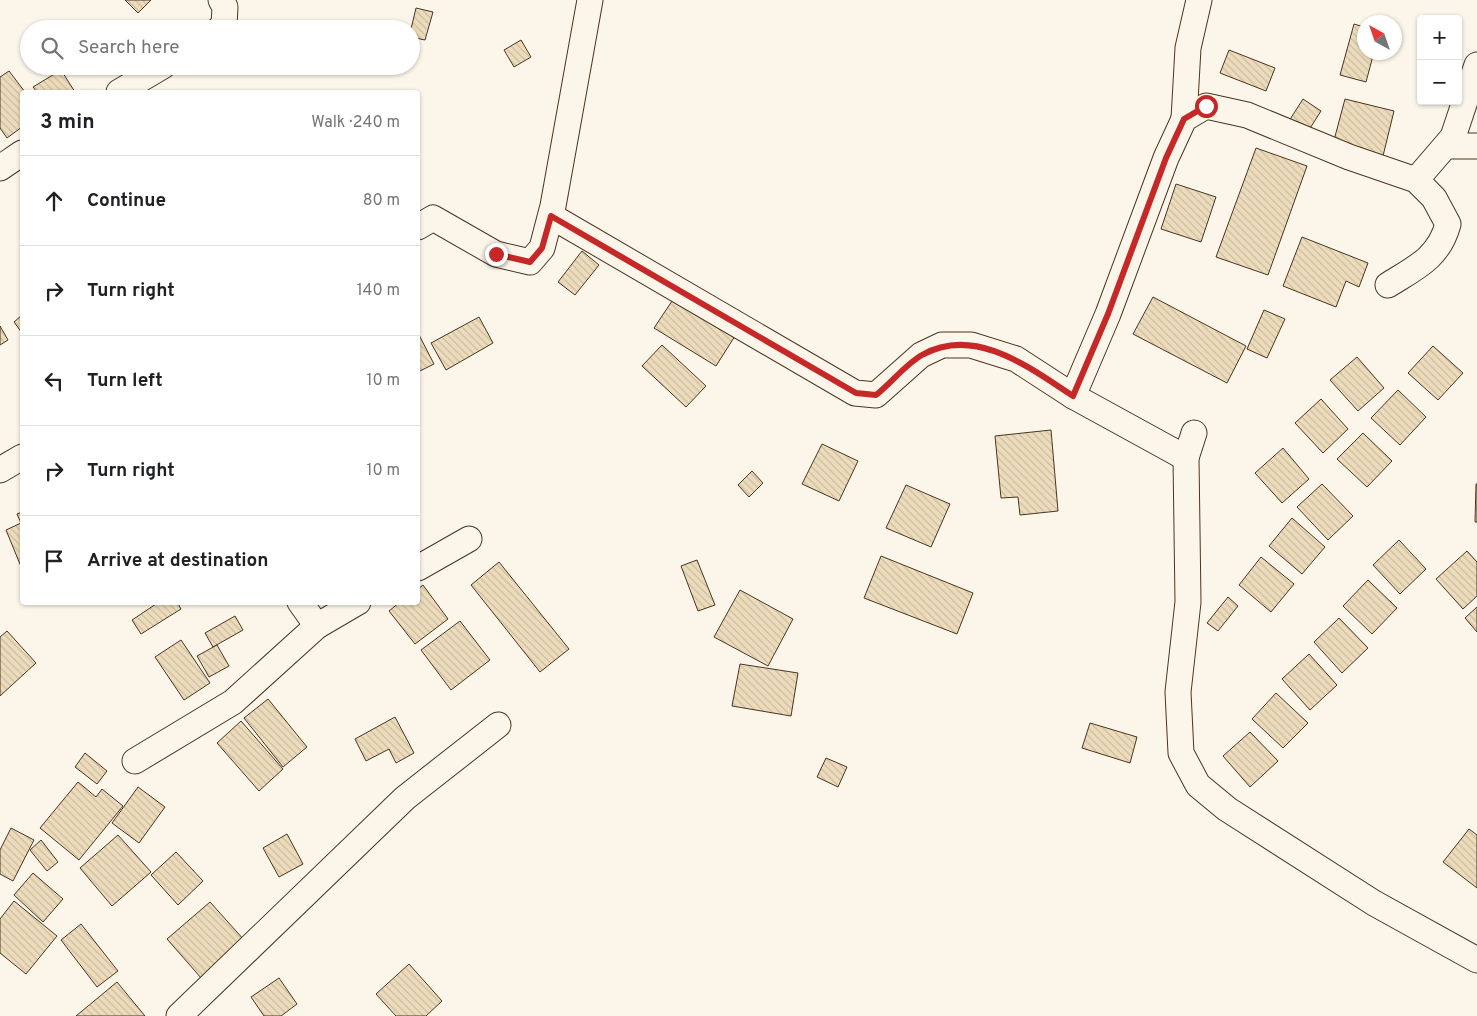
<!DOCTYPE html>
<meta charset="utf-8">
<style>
:root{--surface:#fff;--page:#f2f2f2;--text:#202124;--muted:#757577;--line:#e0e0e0}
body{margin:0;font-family:Overpass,sans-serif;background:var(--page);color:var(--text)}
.controls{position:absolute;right:15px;top:15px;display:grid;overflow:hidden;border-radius:5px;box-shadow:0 1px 4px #0004}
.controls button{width:45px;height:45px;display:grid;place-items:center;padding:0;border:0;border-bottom:1px solid var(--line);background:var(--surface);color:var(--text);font:25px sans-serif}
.compass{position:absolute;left:1357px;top:15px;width:45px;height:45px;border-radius:50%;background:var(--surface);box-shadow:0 1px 4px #0004;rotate:320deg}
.stop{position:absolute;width:15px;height:15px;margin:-11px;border:4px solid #c62828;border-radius:50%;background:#fff}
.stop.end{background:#c62828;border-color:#fff;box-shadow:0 1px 5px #0008}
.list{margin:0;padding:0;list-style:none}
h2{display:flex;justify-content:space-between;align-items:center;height:65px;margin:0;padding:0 20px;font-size:21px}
h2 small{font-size:16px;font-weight:400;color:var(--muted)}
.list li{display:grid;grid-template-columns:32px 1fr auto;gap:15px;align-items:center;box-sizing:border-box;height:90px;padding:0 20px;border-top:1px solid var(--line)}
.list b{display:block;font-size:19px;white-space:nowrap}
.list em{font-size:16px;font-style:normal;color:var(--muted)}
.icon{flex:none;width:28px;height:28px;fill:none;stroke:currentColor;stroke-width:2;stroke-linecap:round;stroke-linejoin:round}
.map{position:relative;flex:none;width:1477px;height:1016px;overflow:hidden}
.search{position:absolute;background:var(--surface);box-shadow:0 1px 4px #0004;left:20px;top:20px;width:400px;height:55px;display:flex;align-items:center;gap:12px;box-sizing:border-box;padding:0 18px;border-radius:28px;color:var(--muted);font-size:19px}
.panel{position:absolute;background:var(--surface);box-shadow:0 1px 4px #0004;left:20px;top:90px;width:400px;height:515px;border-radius:5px}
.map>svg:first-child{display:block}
.building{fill:url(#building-back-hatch);stroke:#4a3520}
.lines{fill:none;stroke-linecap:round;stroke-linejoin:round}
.minor-casing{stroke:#4a3520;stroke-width:27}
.minor{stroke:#fbf6e9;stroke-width:25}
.route{stroke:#c62828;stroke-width:6}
</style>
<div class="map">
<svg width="1477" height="1016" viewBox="0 0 1477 1016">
<defs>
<pattern id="building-back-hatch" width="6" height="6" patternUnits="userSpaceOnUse" patternTransform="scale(1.25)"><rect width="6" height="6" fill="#ecdcbc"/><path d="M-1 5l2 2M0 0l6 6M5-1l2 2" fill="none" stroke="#ccbda1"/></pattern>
</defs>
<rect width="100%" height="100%" fill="#fbf6e9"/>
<g class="building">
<path d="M125 0H151L138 13Z"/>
<path d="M416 8 433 12 425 40 411 37V29Z"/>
<path d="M1354 24 1364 27V52H1374L1366 82 1340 75Z"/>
<path d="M521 40 531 57 514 67 504 50Z"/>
<path d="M1229 50 1275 68 1266 91 1220 73Z"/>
<path d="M61 70 75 92H37L33 87Z"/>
<path d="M9 71 25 92H22V127L7 138 0 128V77Z"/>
<path d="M1303 99 1321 111 1307 133 1289 121Z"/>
<path d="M1345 99 1394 111 1383 156 1333 144Z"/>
<path d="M1256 148 1307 166 1268 275 1216 257Z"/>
<path d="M1176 184 1216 197 1201 242 1161 229Z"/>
<path d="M1302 237 1368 263 1359 287 1346 281 1336 307 1283 286Z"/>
<path d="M582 251 599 265 575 295 558 282Z"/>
<path d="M1153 297 1246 346 1227 383 1133 334Z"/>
<path d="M674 298 735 336 716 366 654 328Z"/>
<path d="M1264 310 1285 319 1267 358 1247 349Z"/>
<path d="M22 315V333L14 322Z"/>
<path d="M479 317 493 343 446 370 431 343Z"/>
<path d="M0 326 8 340 0 345Z"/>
<path d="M418 333 434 364 418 372Z"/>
<path d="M662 345 706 386 686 407 642 366Z"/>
<path d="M1433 346 1463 373 1438 400 1408 373Z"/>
<path d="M1357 357 1384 388 1358 411 1330 380Z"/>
<path d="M1398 390 1426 417 1400 445 1371 418Z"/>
<path d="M1321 399 1348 429 1323 453 1295 423Z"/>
<path d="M1051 430 1058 511 1020 515 1018 497 1001 498 995 436Z"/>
<path d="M1363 433 1392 461 1367 487 1337 459Z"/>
<path d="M822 444 858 461 839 501 802 484Z"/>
<path d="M1283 448 1309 479 1282 503 1255 473Z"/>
<path d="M752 471 763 483 749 497 738 485Z"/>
<path d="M1322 484 1353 516 1328 540 1297 507Z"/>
<path d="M1476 484H1477V522H1475Z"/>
<path d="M906 485 950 504 931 547 886 528Z"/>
<path d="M22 512V569L6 530 21 523 17 514Z"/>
<path d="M1292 518 1325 547 1302 574 1269 546Z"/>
<path d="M1399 540 1426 569 1400 594 1373 565Z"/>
<path d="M1467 551 1477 562V596L1463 609 1436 579Z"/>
<path d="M881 556 973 593 957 634 864 598Z"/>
<path d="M1261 557 1294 584 1271 612 1239 585Z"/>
<path d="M697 560 715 605 698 611 681 566Z"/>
<path d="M499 562 569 649 540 672 471 585Z"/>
<path d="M1368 580 1397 608 1372 634 1343 606Z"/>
<path d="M423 585 448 619 415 644 389 611 400 602H418V589Z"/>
<path d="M740 590 793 619 768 666 714 637Z"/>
<path d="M1228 597 1238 606 1218 631 1207 623Z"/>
<path d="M159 602H177L181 609 141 634 132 620Z"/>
<path d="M1477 607V632L1465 618Z"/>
<path d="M235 616 243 630 213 647 205 633Z"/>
<path d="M1339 618 1368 648 1342 673 1314 642Z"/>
<path d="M460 621 490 660 451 690 421 650Z"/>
<path d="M7 631 36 663 0 696V637Z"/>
<path d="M181 640 210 683 184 700 155 657Z"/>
<path d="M217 645 229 666 209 677 197 656Z"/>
<path d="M1309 654 1337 685 1310 710 1282 679Z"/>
<path d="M740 664 798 673 791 716 732 706Z"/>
<path d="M1276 693 1308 723 1283 748 1252 719Z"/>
<path d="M268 699 307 747 283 767 244 718Z"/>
<path d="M395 717 414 753 396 763 389 749 366 761 355 739Z"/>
<path d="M241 721 283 769 259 791 217 743Z"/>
<path d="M1090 723 1137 737 1130 763 1082 748Z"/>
<path d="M1250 732 1278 761 1250 787 1223 756Z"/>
<path d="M85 753 107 771 97 784 75 767Z"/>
<path d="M826 758 847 767 838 787 817 777Z"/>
<path d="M78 782 96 797 102 789 123 806 79 860 40 828Z"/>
<path d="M138 787 165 807 139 843 112 823Z"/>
<path d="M11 828 34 840 13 881 0 874V850Z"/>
<path d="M1469 829 1477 835V888L1443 862Z"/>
<path d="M287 834 303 864 279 877 263 848Z"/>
<path d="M118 835 151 872 112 906 80 868Z"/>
<path d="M41 840 58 862 47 871 30 850Z"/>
<path d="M176 852 203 881 178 905 151 875Z"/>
<path d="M33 873 63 899 43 922 14 895Z"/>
<path d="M14 901 57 936 26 974 0 953V919Z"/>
<path d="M210 902 245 941 202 979 167 939Z"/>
<path d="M81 924 118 971 97 987 61 940Z"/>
<path d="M409 964 442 1001 426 1016H396L376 994Z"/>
<path d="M279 978 297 1004 281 1016H264L251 997Z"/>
<path d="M117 982 145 1016H76Z"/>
</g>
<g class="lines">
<defs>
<g id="minor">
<path d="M219 29 224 25 225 7 221 0"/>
<path d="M119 92 163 66"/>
<path d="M1184 119 1188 48 1199 0"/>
<path d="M1446 146H1477"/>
<path d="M0 168 22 153"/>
<path d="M1416 180 1453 137 1477 65"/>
<path d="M551 216 855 393 876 395 921 355 942 345H971L1016 359 1073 396 1186 458"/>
<path d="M418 227 433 218 496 254 530 262 542 248 553 206 590 0"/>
<path d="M1073 396 1108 314 1166 158 1184 119 1206 106 1247 115 1349 157 1416 180 1434 198 1448 224C1439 258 1415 268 1388 285"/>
<path d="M1194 433 1186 458 1188 602 1178 692 1181 753 1198 785 1227 809 1374 903 1477 960"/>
<path d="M0 470 22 457"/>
<path d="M418 568 469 539"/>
<path d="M300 602 317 626 358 602"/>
<path d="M135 761 233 702 317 626"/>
<path d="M179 1016 405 798 498 725"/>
</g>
</defs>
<use href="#minor" class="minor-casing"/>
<use href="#minor" class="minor"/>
</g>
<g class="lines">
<path class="route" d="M496 254 530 262 542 248 551 216 856 393 876 395C891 383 906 364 922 355 975 325 1030 368 1073 396L1108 314 1166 158 1184 119 1206 106"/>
</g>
</svg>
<div class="controls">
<button>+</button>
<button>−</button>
</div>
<svg class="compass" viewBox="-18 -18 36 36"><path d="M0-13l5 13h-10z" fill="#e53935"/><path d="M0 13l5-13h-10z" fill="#757577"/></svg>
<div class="stop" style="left:1206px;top:106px"></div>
<div class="stop end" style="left:496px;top:254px"></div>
<div class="search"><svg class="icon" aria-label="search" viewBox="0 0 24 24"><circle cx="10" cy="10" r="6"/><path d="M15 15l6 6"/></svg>Search here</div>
<section class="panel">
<h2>3 min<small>Walk · 240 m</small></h2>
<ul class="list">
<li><svg class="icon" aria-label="ahead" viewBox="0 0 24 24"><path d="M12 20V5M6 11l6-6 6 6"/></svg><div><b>Continue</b></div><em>80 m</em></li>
<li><svg class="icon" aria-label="right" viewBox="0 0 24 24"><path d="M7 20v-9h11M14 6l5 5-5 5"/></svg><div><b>Turn right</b></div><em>140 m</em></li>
<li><svg class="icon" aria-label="left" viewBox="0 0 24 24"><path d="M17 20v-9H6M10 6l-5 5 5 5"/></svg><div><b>Turn left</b></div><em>10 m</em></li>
<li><svg class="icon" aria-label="right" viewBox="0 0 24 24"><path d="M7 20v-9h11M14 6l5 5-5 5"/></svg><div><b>Turn right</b></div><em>10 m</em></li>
<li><svg class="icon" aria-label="arrive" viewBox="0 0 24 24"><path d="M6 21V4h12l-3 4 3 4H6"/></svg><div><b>Arrive at destination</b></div></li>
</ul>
</section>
</div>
